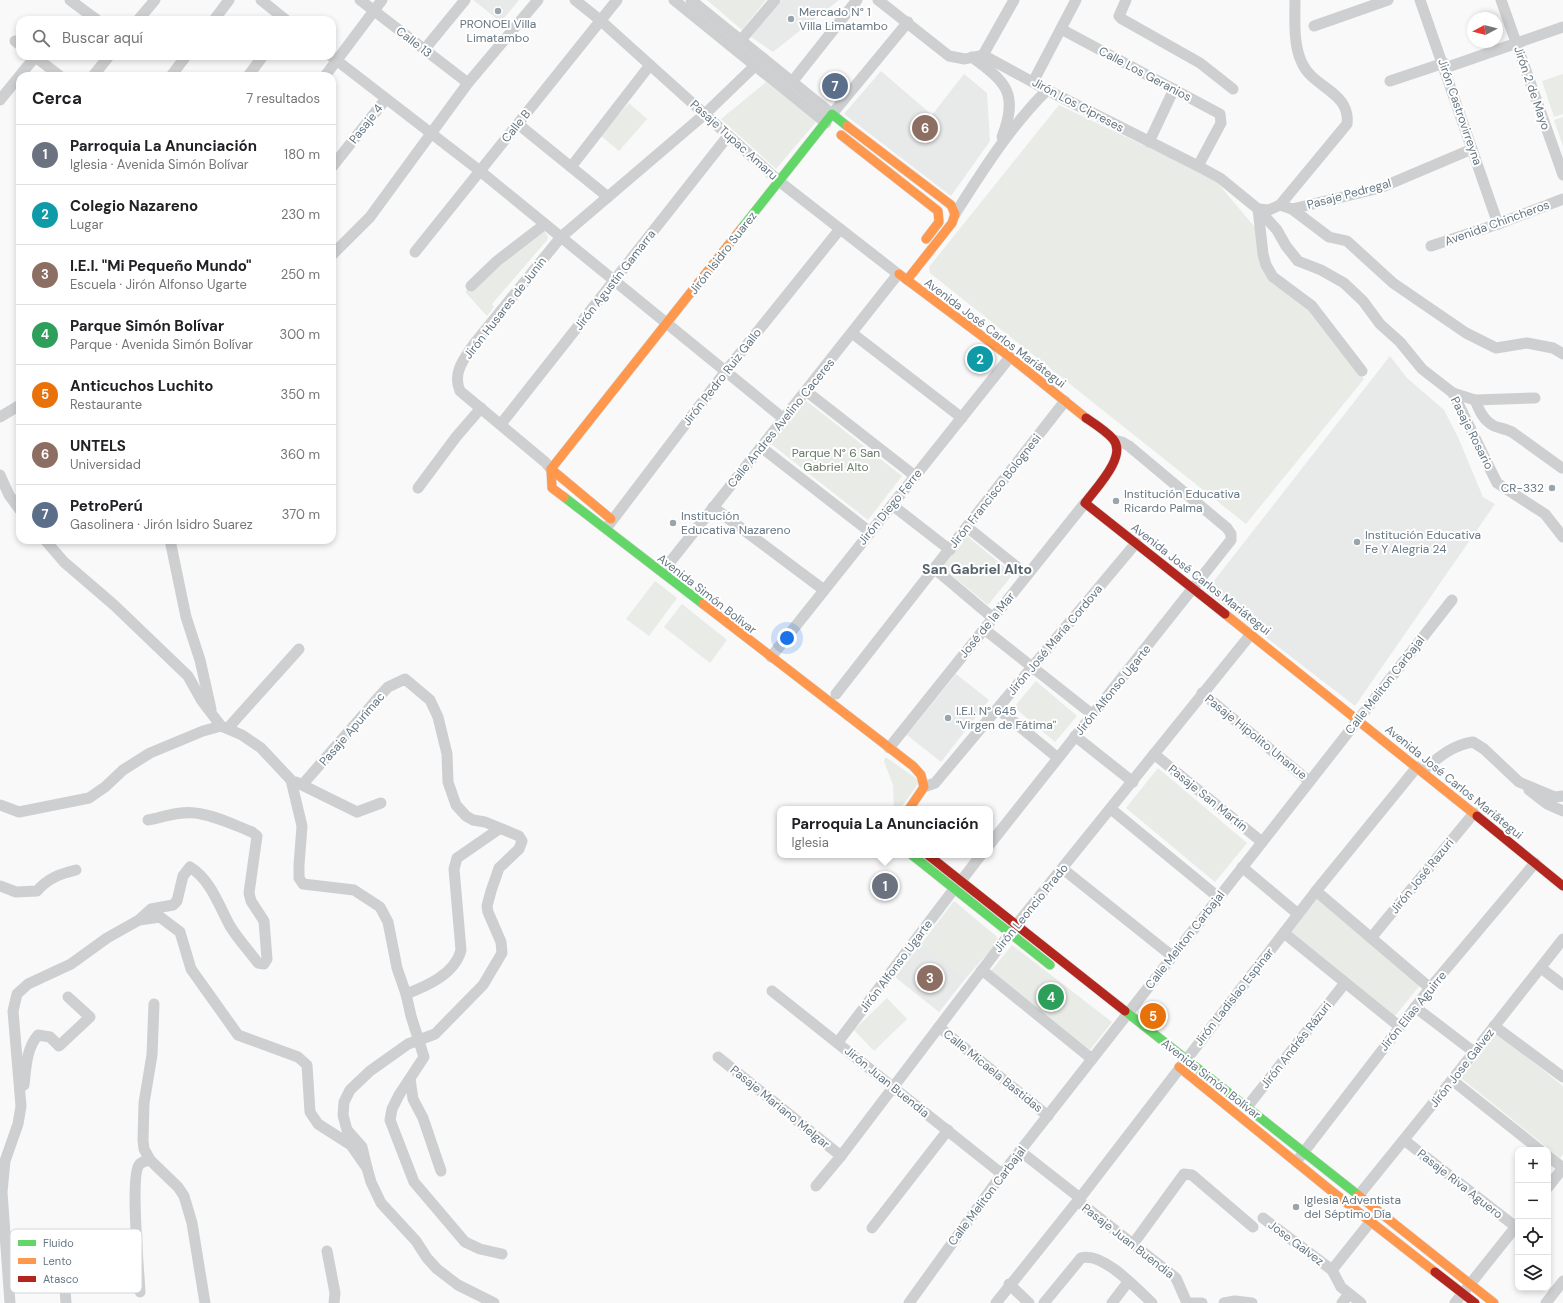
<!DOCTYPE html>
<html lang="es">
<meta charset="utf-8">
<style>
:root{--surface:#fff;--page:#f2f2f2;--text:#202124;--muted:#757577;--line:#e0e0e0;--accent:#2563eb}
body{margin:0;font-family:"DM Sans",sans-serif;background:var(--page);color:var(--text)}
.controls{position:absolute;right:12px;bottom:12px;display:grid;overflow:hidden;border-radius:8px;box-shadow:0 2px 6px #0003}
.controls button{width:36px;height:36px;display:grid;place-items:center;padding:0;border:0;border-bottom:1px solid var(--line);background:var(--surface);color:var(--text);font:20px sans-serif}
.compass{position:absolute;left:1467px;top:12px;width:36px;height:36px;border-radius:50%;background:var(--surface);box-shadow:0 2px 6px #0003;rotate:263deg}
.you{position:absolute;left:787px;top:638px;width:14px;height:14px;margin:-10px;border:3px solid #fff;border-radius:50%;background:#1a73e8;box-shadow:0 0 0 6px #1a73e833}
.badge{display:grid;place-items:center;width:26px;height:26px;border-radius:50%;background:var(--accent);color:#fff;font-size:13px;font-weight:700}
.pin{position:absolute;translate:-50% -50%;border:2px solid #fff;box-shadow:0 1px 4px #0006}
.popup{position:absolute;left:777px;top:806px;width:216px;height:52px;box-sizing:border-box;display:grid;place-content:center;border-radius:8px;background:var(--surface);filter:drop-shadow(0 1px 3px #0005);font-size:13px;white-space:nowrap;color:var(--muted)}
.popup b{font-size:15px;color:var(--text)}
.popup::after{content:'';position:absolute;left:50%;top:100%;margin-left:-8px;border:8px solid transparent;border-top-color:var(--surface)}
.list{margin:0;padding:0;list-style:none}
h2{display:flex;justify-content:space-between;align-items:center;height:52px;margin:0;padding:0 16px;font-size:17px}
h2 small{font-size:13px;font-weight:400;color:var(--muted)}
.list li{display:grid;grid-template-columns:26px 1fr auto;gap:12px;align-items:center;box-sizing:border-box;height:60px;padding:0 16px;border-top:1px solid var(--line)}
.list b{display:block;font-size:15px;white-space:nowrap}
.list p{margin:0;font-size:13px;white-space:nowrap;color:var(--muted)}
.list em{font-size:13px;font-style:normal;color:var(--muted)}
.icon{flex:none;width:22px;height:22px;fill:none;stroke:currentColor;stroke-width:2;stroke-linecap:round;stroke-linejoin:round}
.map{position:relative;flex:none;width:1563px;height:1303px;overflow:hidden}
.search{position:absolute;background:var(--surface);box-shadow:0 2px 6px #0003;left:16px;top:16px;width:320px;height:44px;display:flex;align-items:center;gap:10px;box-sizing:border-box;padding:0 14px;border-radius:12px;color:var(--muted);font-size:15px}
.panel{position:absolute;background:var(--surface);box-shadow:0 2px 6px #0003;left:16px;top:72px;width:320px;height:472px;border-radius:12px}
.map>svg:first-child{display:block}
.built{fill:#e8e9e9}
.green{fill:#e8ebe6}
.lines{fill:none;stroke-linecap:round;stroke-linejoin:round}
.fast-casing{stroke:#d5d6d7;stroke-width:10}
.slow-casing{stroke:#d5d6d7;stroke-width:10}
.jam-casing{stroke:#d5d6d7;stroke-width:10}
.street{stroke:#cecfd0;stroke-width:11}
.fast{stroke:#63d668;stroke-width:9}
.slow{stroke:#ff974d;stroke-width:9}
.jam{stroke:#b3261e;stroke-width:9}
.poi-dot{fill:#99a4ac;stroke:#fff;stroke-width:1.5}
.labels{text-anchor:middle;stroke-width:4;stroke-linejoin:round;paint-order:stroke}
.poi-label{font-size:12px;fill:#657683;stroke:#fff;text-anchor:start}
.street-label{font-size:12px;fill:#657683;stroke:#fff}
.park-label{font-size:12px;fill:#687a64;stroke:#fff}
.quarter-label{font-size:14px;font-weight:bold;fill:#57646e;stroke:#fff}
.key{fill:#fff;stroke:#d1d6da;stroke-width:1}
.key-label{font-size:11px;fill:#657683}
</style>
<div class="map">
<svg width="1563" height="1303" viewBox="0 0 1563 1303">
<rect width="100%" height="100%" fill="#f9f9f9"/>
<g class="built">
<path d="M473 0H519L501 22Z"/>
<path d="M782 0H839L773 52 751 37Z"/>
<path d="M881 71 932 115 964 74 987 93 990 141 951 196 844 114Z"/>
<path d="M1390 356 1407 378 1444 410 1458 437 1483 497 1495 504 1355 706 1206 591Z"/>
<path d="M956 674 989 700 941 762 907 735Z"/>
<path d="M922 943 966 978 939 1012 895 977Z"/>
</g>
<g class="green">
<path d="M707 0H766L742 30Z"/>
<path d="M1563 74V114L1554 117 1542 81Z"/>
<path d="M766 82 816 122 776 169 721 119Z"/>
<path d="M629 103 647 119 619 151 600 135Z"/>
<path d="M1059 105 1210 177 1216 181 1258 231 1260 257 1310 307 1340 345 1364 379 1246 524 930 273 929 267Z"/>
<path d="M1563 117V146L1554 120Z"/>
<path d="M544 231 548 236 547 240 492 304 494 307 487 316 465 292 536 232Z"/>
<path d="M804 399 902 476 868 520 770 443Z"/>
<path d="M967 536 1013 574 988 605 942 567Z"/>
<path d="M655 581 677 598 649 636 626 619Z"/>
<path d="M682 604 727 640 710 663 664 627Z"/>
<path d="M1036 681 1077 716 1055 742 1014 707Z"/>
<path d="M885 758H887L917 779 918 784 900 809H894L893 785 884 761Z"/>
<path d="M1158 768 1247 843 1215 882 1126 808Z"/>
<path d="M1317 899 1421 984 1394 1017 1290 932Z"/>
<path d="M954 901 996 936 998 941 966 978 922 943Z"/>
<path d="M1012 945 1112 1022 1090 1050 991 971Z"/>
<path d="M887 998 907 1019 874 1051 854 1030Z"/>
<path d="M1497 1033 1563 1086V1154L1560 1158 1461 1078Z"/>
</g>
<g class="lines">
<defs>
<g id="fast">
<path d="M741 229 832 114 847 126"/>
<path d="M564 497 703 604"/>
<path d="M912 855 1050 965"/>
<path d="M1125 1011 1358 1195"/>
</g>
<g id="slow">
<path d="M847 126 951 205 955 214 952 223 907 280"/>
<path d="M841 135 938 211 939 222 926 239"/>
<path d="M899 274 1010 357 1086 418"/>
<path d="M551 469 611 519"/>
<path d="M564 497 552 488 551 469 741 229"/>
<path d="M703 604 913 766 921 775 924 787 909 809"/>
<path d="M1225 614 1477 816"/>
<path d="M1179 1067 1329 1189 1435 1272"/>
<path d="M1358 1195 1494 1303"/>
</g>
<g id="jam">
<path d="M1086 418C1095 424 1106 431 1113 439 1128 456 1095 489 1085 503L1225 614"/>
<path d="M1477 816 1563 886"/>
<path d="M928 855 1125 1011"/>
<path d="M1435 1272 1475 1303"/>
</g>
</defs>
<use href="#fast" class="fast-casing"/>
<use href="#slow" class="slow-casing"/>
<use href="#jam" class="jam-casing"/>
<g class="street">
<path d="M70 0 97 20"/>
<path d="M261 0 286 20"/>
<path d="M360 0 468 83"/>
<path d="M575 0 600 20 780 182 898 274 663 571"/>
<path d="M674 0 826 123"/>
<path d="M691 0 832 114 908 22"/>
<path d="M878 0 949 56 965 59 983 55 1047 90 1198 166 1220 178 1258 209 1269 210 1280 205 1347 124C1351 92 1313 88 1302 63 1293 44 1295 21 1295 0"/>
<path d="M1126 0 1119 16 1122 19 1200 63 1233 89"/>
<path d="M1420 0 1498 224"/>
<path d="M1501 0 1563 175"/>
<path d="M138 20 155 0"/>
<path d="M214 20 229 0"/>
<path d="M1314 26 1388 0"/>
<path d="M1061 29 1220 114 1221 123 1198 166"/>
<path d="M741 40 775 0"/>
<path d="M15 41 20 45"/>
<path d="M424 50 465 0"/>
<path d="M983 55 1014 0"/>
<path d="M34 56 60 76"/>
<path d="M331 56 480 171 784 419"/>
<path d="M972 57C1006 82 1019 93 1002 137"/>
<path d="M1445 68 1563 27"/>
<path d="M93 76 109 56"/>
<path d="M171 76 186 56"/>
<path d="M248 76 263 56"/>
<path d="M325 76 382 0"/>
<path d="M1390 81 1444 63"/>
<path d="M792 82 857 0"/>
<path d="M1033 82 1076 0"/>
<path d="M0 100 35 57"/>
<path d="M518 124 608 197"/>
<path d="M1149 142 1174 89"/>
<path d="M332 167 385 100"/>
<path d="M571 167 650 65"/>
<path d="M1280 205 1292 209 1329 237 1347 241 1393 283 1466 333 1496 348 1527 343 1553 348 1563 354"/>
<path d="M1258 209 1277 230 1286 246 1298 261 1321 270 1344 283 1363 301 1380 324 1400 342 1422 369 1453 393 1497 483 1545 514 1563 537"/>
<path d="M1258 209 1263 254 1266 265 1273 277 1312 306 1362 371"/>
<path d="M1292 209 1380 188 1472 149"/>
<path d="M955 214C983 170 1010 127 1047 90"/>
<path d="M1431 246 1498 224 1563 199"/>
<path d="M415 252 617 0"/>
<path d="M332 255 370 217 468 83 538 0"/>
<path d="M471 286 497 261 545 224"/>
<path d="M852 333 962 418"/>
<path d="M806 391 915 476"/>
<path d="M1453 393 1475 400 1535 398"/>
<path d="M1475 400C1479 410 1483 420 1494 426 1499 428 1506 429 1512 432L1562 468"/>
<path d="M0 417 20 405"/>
<path d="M501 424 728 136"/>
<path d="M761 447 870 532"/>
<path d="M551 469 545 462 460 391C452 373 464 359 474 344L561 237 705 114 763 58"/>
<path d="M0 475 9 495 20 510"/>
<path d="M418 488 456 437 481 408"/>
<path d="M892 505 950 550"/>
<path d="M713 507 824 590"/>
<path d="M608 526 725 372 840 229"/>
<path d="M967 527 1027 575"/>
<path d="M45 540 64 562 114 605 188 676 202 701 221 726 242 735 261 748 291 780 302 826 299 865V878L303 884 354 890 380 907 388 922 397 968 406 994 411 1016 424 1057 399 1095 392 1109 390 1120 414 1182 465 1242 480 1249 502 1254"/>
<path d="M170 540 186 617 200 660 211 709"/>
<path d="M935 569 993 618"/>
<path d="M984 629 1093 715"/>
<path d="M771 657 1010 357"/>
<path d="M1202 693 1309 781"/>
<path d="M836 694 1065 401"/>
<path d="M998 709 1058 758"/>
<path d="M228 728 299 649"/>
<path d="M1075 736 1133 782"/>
<path d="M889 748 1085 503"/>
<path d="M1154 754 1262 842"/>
<path d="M1422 771C1438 758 1452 745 1473 742L1484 749 1519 782 1555 797 1563 796"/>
<path d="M296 782 357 812 381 803"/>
<path d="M303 784 377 699 388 687 405 679 430 700 438 717 447 754 448 782 456 805 466 816 473 820 485 822 519 836 522 841 519 849 499 868 491 891 487 906 488 912 501 942 502 953 483 985 435 1034 408 1044 370 1071 350 1090 344 1102 343 1115 347 1130 362 1147 367 1168"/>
<path d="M924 787 935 783 1136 543"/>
<path d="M1529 790 1547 804 1563 811"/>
<path d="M0 805 19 812 89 798 105 787 123 770 150 753 203 731 221 726"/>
<path d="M1111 809 1218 897"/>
<path d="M990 844 1231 540V534L1227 528 1129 446 1122 442 1114 440"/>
<path d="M1242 867 1298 914"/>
<path d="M1063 869 1172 956"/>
<path d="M961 881 981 855"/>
<path d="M0 886 16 892 37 891C48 878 60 874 76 870"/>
<path d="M1316 891 1430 988"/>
<path d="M139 920 160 917 180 932 191 969 238 1035 298 1057 307 1065 310 1112 318 1124 351 1145 367 1168 371 1182 381 1203 416 1241 427 1258 437 1269 458 1285 494 1303"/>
<path d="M1284 933 1400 1027"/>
<path d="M1371 938 1474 813"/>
<path d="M1541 968 1563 985"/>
<path d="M982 970 1092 1059"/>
<path d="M772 991 1002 1174"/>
<path d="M406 994C427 986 455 974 461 950L454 869 457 858 499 829"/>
<path d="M154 1004 152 1055 144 1103 143 1140 144 1149 150 1160 178 1187 184 1196 192 1223 205 1303"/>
<path d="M1415 1007 1474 1052"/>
<path d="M1494 1026 1563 1077"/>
<path d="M939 1027 1048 1116"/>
<path d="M838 1042 954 889"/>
<path d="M718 1057 841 1156"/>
<path d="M410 1079 413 1099 423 1118 441 1171"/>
<path d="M1452 1080 1540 1150"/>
<path d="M24 1085C26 1068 26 1049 38 1035L50 1037 59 1046 90 1017 68 997"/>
<path d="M1247 1107 1345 983"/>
<path d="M1404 1140 1516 1227"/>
<path d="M1020 1151 1080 1198"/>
<path d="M1548 1156 1563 1168"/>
<path d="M1300 1157 1430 988 1535 863"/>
<path d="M816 1186 841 1156 1017 924 1251 634"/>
<path d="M1548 1187 1563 1168"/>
<path d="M1359 1195 1452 1080 1563 939"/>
<path d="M1078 1201 1176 1278 1187 1303"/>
<path d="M1263 1218 1332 1270 1341 1287 1361 1303"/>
<path d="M872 1228 948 1130"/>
<path d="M1133 1244 1184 1174 1192 1175 1253 1227"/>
<path d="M62 1247 66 1303"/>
<path d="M327 1251 335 1293 334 1303"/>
<path d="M1332 1270 1371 1221"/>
<path d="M1009 1284 1029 1303"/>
<path d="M140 1292C139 1271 130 1177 139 1165 142 1161 146 1161 150 1160"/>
<path d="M10 1303 2 1192 5 1161 18 1124 21 1106 13 1011 17 994 28 984 71 964 107 938 139 920 151 909 173 905 177 901 183 876 190 867C211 880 219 906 230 926 238 939 249 951 258 963L264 964 267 959 264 921 251 901 249 893 257 836 252 832C234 825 214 815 195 813 179 811 163 817 148 820"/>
<path d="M909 1303 1002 1174 1452 600"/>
<path d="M996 1303 1080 1198 1316 891 1417 767"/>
<path d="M1044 1303 1081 1258C1102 1251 1137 1289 1152 1303"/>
<path d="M1112 1303 1128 1282"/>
<path d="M1190 1303H1202"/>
<path d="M1224 1303 1235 1301 1252 1303"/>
<path d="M1342 1303 1349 1294"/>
<path d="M1455 1303 1518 1224"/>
<path d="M1546 1303 1563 1281"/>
</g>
<use href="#fast" class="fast"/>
<use href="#slow" class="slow"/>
<use href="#jam" class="jam"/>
</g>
<g class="poi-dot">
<circle cx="498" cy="11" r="4"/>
<circle cx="791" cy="19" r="4"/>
<circle cx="1552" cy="488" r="4"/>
<circle cx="1116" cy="501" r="4"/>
<circle cx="673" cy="523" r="4"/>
<circle cx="1357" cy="542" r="4"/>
<circle cx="948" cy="718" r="4"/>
<circle cx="1296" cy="1207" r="4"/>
</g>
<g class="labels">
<g class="poi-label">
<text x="799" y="16">Mercado N° 1<tspan x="799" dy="14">Villa Limatambo</tspan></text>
<text x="498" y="28" text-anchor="middle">PRONOEI Villa<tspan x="498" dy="14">Limatambo</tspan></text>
<text x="1544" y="492" text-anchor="end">CR-332</text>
<text x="1124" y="498">Institución Educativa<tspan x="1124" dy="14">Ricardo Palma</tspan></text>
<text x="681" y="520">Institución<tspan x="681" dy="14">Educativa Nazareno</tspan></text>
<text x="1365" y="539">Institución Educativa<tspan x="1365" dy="14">Fe Y Alegria 24</tspan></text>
<text x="956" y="715">I.E.I. N° 645<tspan x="956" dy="14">"Virgen de Fátima"</tspan></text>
<text x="1304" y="1204">Iglesia Adventista<tspan x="1304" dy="14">del Séptimo Día</tspan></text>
</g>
<g class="street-label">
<text transform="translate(414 42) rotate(38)" y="4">Calle 13</text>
<text transform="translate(1145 74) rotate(28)" y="4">Calle Los Geranios</text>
<text transform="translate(1532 88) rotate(71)" y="4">Jirón 2 de Mayo</text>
<text transform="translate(1078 105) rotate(28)" y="4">Jirón Los Cipreses</text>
<text transform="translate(1460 112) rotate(71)" y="4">Jirón Castrovirreyna</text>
<text transform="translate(366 124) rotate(-52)" y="4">Pasaje 4</text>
<text transform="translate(516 126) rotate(-51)" y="4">Calle B</text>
<text transform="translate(734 140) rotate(42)" y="4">Pasaje Tupac Amaru</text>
<text transform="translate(1349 194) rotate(-15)" y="4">Pasaje Pedregal</text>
<text transform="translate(1497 223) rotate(-20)" y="4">Avenida Chincheros</text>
<text transform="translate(723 253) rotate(-52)" y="4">Jirón Isidro Suarez</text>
<text transform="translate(615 280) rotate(-52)" y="4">Jirón Agustín Gamarra</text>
<text transform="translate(505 308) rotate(-52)" y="4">Jirón Husares de Junin</text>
<text transform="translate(995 333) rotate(37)" y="4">Avenida José Carlos Mariátegui</text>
<text transform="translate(722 377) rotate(-52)" y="4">Jirón Pedro Ruiz Gallo</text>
<text transform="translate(781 423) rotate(-51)" y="4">Calle Andres Avelino Caceres</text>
<text transform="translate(1472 433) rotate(63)" y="4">Pasaje Rosario</text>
<text transform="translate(995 491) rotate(-52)" y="4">Jirón Francisco Bolognesi</text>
<text transform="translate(890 507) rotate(-51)" y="4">Jirón Diego Ferre</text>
<text transform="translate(1201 579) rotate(38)" y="4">Avenida José Carlos Mariátegui</text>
<text transform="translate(707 594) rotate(38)" y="4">Avenida Simón Bolívar</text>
<text transform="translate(987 625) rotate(-51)" y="4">José de la Mar</text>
<text transform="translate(1055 640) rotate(-50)" y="4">Jirón José María Cordova</text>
<text transform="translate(1385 685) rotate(-52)" y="4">Calle Meliton Carbajal</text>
<text transform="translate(1113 690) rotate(-51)" y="4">Jirón Alfonso Ugarte</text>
<text transform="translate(352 729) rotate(-49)" y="4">Pasaje Apurímac</text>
<text transform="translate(1256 737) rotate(39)" y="4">Pasaje Hipolito Unanue</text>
<text transform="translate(1454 782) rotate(39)" y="4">Avenida José Carlos Mariátegui</text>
<text transform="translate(1208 798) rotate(39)" y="4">Pasaje San Martín</text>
<text transform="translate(1422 876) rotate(-51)" y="4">Jirón José Razuri</text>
<text transform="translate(1031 908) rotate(-51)" y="4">Jirón Leoncio Prado</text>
<text transform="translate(1185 940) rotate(-52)" y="4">Calle Meliton Carbajal</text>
<text transform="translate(896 966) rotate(-53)" y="4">Jirón Alfonso Ugarte</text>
<text transform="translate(1234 997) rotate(-52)" y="4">Jirón Ladislao Espinar</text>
<text transform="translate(1413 1011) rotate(-51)" y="4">Jirón Elias Aguirre</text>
<text transform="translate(1296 1045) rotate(-52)" y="4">Jirón Andrés Rázuri</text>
<text transform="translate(1462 1068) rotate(-52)" y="4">Jirón Jose Galvez</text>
<text transform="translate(993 1071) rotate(39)" y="4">Calle Micaela Bastidas</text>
<text transform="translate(1211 1079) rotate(38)" y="4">Avenida Simón Bolívar</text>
<text transform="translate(887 1082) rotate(39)" y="4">Jirón Juan Buendia</text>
<text transform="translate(780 1107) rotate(39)" y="4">Pasaje Mariano Melgar</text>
<text transform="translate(1460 1184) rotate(38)" y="4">Pasaje Riva Aguero</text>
<text transform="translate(987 1196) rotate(-53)" y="4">Calle Meliton Carbajal</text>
<text transform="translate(1128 1241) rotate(38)" y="4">Pasaje Juan Buendia</text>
<text transform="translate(1296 1243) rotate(37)" y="4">Jose Galvez</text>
</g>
<g class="park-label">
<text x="836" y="457">Parque N° 6 San<tspan x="836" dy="14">Gabriel Alto</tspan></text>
</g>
<g class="quarter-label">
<text x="977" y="574">San Gabriel Alto</text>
</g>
</g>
<rect x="10" y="1229" width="132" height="64" rx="6" class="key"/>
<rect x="18" y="1240" width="18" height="6" fill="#63d668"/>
<rect x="18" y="1258" width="18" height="6" fill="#ff974d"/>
<rect x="18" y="1276" width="18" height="6" fill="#b3261e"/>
<g class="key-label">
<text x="43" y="1247">Fluido</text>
<text x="43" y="1265">Lento</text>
<text x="43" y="1283">Atasco</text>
</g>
</svg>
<div class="controls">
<button>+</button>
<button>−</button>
<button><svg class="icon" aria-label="locate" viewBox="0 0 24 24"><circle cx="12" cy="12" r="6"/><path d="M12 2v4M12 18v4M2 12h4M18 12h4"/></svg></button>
<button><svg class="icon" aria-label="layers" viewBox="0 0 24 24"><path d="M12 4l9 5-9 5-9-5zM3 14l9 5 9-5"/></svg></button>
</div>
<svg class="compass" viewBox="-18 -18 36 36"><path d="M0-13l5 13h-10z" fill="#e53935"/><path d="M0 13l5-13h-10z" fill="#757577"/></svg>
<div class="you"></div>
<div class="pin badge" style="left:885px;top:886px;background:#6b7280">1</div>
<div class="popup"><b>Parroquia La Anunciación</b>Iglesia</div>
<div class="pin badge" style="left:980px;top:359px;background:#0f9aa8">2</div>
<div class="pin badge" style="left:930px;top:978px;background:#8d6e63">3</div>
<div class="pin badge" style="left:1051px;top:997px;background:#2e9e5b">4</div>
<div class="pin badge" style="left:1153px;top:1016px;background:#e8710a">5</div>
<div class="pin badge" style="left:925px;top:128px;background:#8d6e63">6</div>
<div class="pin badge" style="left:835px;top:86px;background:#5c6f8a">7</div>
<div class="search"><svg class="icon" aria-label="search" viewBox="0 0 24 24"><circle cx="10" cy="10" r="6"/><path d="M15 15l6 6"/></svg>Buscar aquí</div>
<section class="panel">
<h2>Cerca<small>7 resultados</small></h2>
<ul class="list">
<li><span class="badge" style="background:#6b7280">1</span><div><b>Parroquia La Anunciación</b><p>Iglesia · Avenida Simón Bolívar</p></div><em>180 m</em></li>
<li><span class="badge" style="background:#0f9aa8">2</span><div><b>Colegio Nazareno</b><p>Lugar</p></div><em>230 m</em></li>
<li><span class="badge" style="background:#8d6e63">3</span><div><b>I.E.I. &quot;Mi Pequeño Mundo&quot;</b><p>Escuela · Jirón Alfonso Ugarte</p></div><em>250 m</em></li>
<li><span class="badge" style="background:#2e9e5b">4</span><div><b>Parque Simón Bolívar</b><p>Parque · Avenida Simón Bolívar</p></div><em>300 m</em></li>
<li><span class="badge" style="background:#e8710a">5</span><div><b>Anticuchos Luchito</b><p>Restaurante</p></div><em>350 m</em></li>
<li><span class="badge" style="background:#8d6e63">6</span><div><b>UNTELS</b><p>Universidad</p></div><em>360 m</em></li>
<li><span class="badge" style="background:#5c6f8a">7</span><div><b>PetroPerú</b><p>Gasolinera · Jirón Isidro Suarez</p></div><em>370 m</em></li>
</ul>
</section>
</div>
